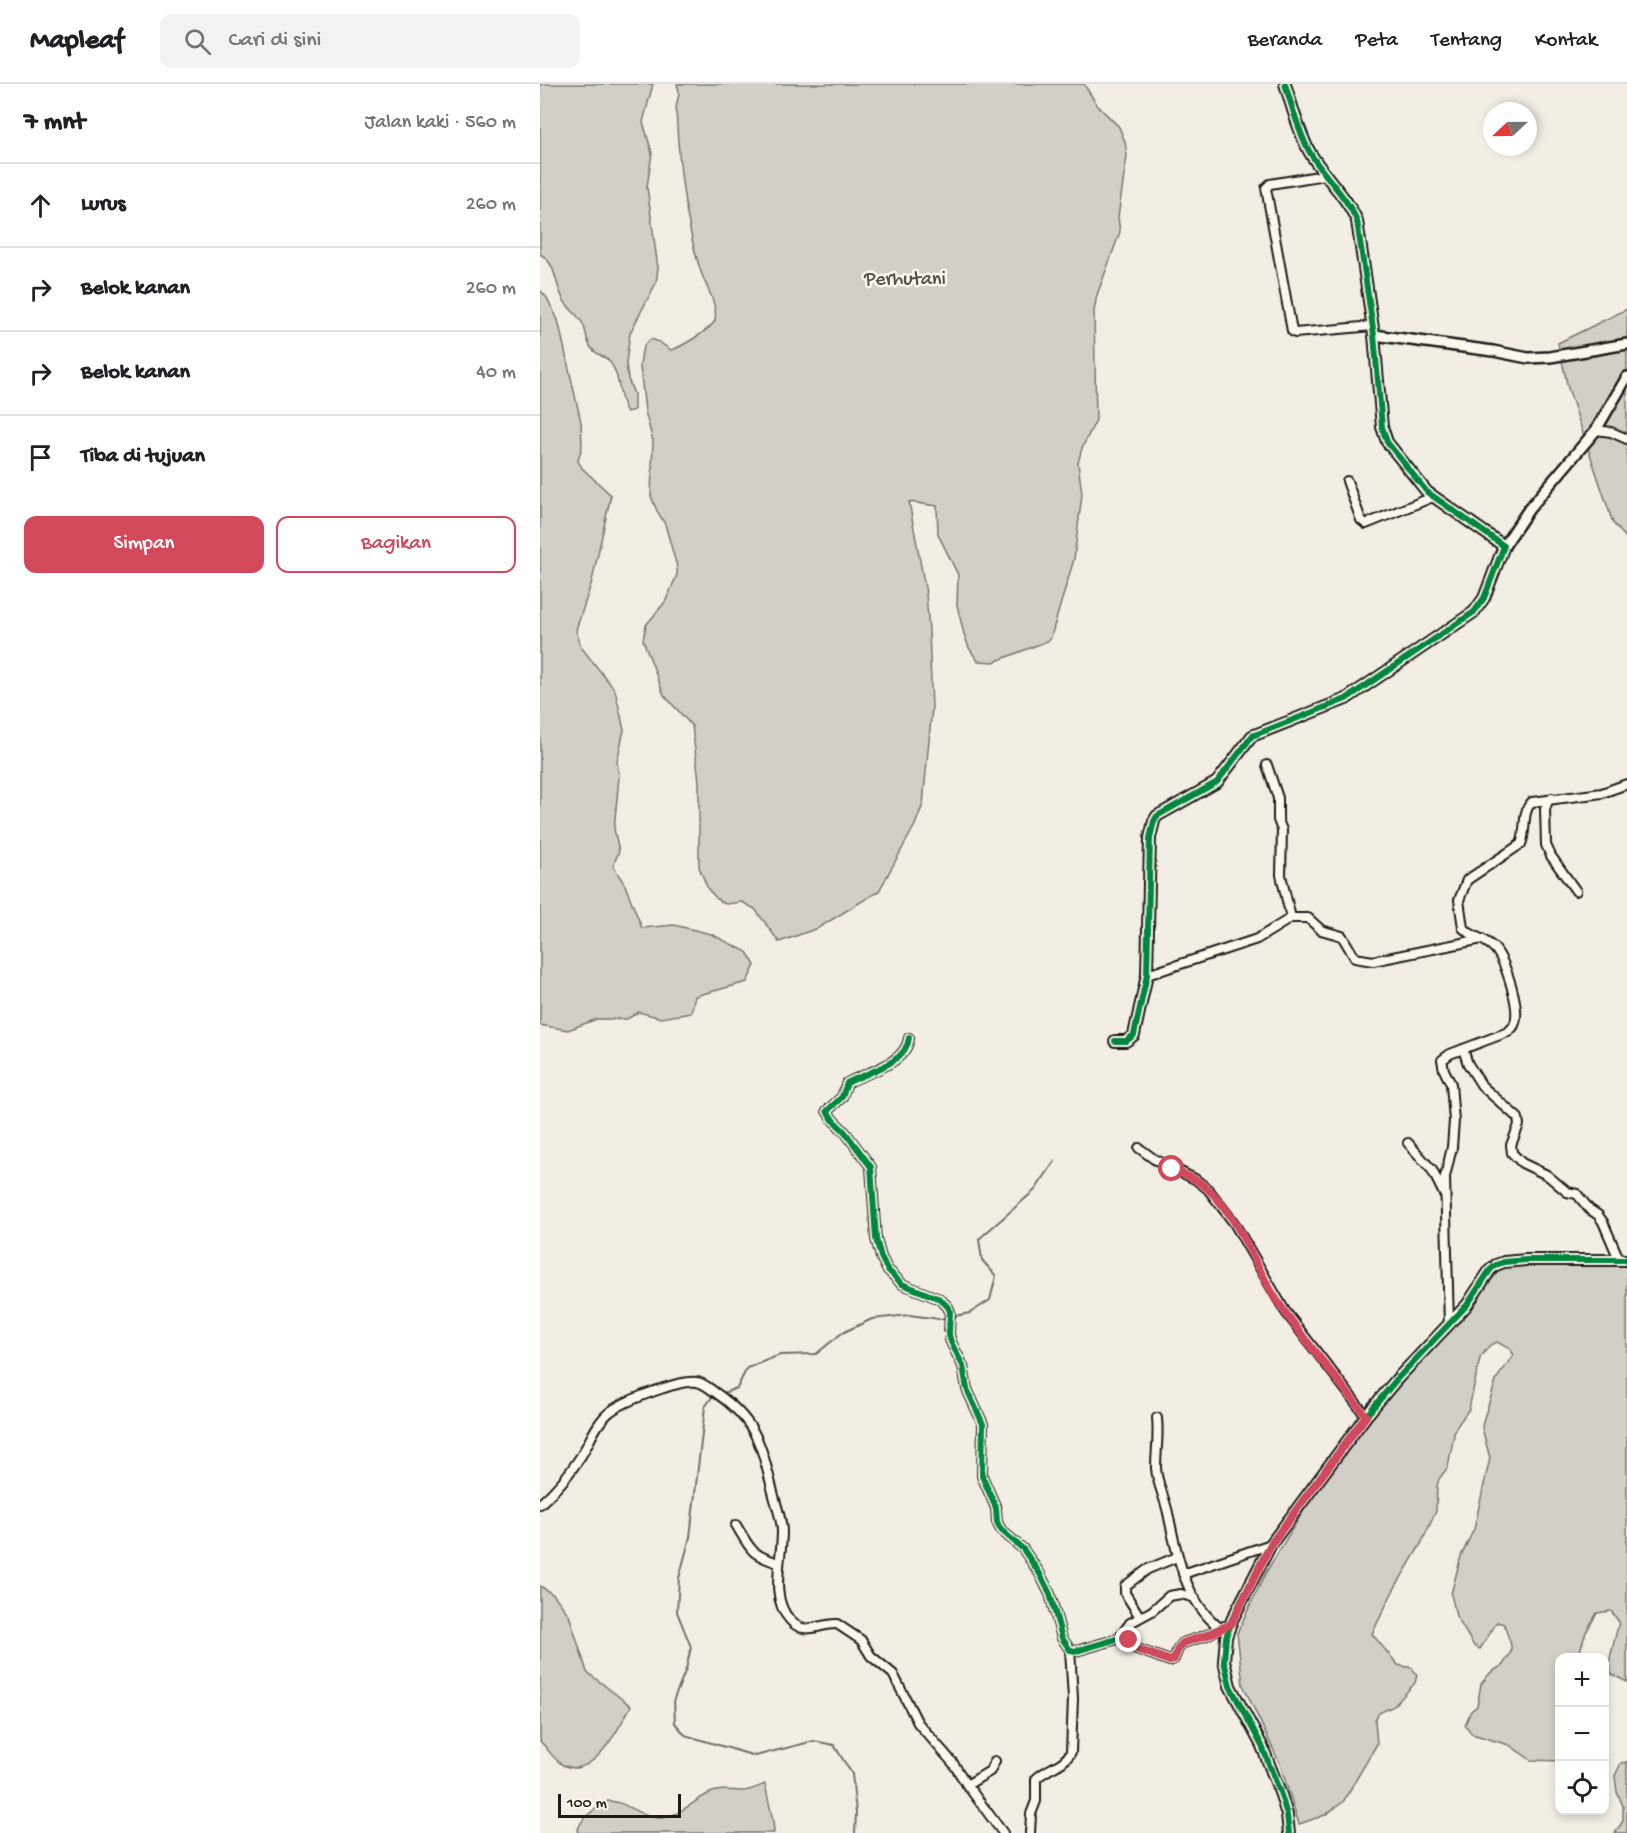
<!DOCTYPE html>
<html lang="id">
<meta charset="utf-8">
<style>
:root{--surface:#fff;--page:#f2f2f2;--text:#202124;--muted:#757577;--line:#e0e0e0;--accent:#d1495b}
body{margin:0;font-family:"Gochi Hand",sans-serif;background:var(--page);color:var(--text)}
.controls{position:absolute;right:18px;bottom:18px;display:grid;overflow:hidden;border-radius:12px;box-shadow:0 3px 9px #0003}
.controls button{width:54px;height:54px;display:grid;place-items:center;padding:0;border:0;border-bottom:2px solid var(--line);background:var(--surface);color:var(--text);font:30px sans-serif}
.compass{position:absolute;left:943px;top:18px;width:54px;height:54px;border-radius:50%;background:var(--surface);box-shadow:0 3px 9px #0003;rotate:248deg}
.scale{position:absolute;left:18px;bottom:15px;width:123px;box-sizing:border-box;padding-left:6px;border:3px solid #1c1c1c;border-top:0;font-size:16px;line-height:21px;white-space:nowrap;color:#1c1c1c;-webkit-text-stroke:4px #fbf7ec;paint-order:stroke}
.stop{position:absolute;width:18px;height:18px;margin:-14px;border:4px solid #d1495b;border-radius:50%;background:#fff}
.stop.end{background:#d1495b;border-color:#fff;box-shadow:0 2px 6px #0008}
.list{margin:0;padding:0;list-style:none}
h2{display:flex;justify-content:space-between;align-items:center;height:78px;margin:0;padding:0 24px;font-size:26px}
h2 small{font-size:20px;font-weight:400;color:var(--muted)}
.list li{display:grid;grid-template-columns:39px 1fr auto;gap:18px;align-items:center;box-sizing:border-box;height:84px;padding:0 24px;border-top:2px solid var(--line)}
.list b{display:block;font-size:22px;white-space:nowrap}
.list em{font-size:20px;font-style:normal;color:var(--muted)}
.actions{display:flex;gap:12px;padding:18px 24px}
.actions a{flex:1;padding:14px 0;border:2px solid var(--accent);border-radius:12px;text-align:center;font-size:21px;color:var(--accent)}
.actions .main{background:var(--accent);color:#fff}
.icon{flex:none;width:33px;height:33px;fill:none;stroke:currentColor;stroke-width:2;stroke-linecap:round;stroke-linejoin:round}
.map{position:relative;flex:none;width:1087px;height:1749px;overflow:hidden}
header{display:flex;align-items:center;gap:36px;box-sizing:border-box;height:84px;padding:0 30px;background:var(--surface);border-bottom:2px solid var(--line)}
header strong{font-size:28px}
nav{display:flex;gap:33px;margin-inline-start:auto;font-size:21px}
.search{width:420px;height:54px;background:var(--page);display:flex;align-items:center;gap:15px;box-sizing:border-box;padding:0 21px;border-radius:12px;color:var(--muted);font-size:22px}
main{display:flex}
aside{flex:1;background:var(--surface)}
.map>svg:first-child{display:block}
.green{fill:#d2cfc6;stroke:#777671;stroke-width:1.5}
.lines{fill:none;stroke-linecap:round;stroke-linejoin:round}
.stream{stroke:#716f6b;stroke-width:2}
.minor-casing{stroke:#1c1c1c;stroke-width:12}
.tertiary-casing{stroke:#1c1c1c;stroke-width:14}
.minor{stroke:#fbf7ec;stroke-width:8}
.tertiary{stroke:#fbf7ec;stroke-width:9}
.cycleway-casing{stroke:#fbf7ec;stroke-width:10}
.cycleway{stroke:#00873e;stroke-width:6}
.route{stroke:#d1495b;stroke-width:8}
.labels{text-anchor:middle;stroke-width:5;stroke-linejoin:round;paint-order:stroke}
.park-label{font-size:20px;fill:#53524f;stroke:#fbf7ec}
</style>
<header>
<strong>Mapleaf</strong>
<div class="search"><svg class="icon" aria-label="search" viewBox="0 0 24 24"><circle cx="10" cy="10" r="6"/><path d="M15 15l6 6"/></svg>Cari di sini</div>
<nav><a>Beranda</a><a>Peta</a><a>Tentang</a><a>Kontak</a></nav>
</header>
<main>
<aside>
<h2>7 mnt<small>Jalan kaki · 560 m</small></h2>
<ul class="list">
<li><svg class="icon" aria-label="ahead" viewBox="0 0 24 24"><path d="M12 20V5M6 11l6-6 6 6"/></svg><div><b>Lurus</b></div><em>260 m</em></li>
<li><svg class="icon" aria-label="right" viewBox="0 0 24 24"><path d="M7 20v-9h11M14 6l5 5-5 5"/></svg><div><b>Belok kanan</b></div><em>260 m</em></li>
<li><svg class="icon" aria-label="right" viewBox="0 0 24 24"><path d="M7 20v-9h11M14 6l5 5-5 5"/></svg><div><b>Belok kanan</b></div><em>40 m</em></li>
<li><svg class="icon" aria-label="arrive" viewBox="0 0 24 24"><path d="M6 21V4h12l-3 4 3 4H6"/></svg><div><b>Tiba di tujuan</b></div></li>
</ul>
<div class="actions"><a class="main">Simpan</a><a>Bagikan</a></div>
</aside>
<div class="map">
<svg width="1087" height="1749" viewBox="0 0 1087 1749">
<rect width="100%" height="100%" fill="#f2eee4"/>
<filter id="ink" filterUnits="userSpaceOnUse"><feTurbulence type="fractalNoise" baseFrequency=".0167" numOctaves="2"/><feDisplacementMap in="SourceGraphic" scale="12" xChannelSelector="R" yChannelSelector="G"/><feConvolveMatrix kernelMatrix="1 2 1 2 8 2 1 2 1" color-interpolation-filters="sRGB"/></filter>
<g filter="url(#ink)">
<g class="green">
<path d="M0 0H113L103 38 112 69 107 103 118 184 116 199 90 249 86 279 88 295 94 310V326L87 328C78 315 81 297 73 283 67 271 61 274 53 266 46 260 47 248 43 240 39 232 30 226 25 218 14 202 18 180 0 170Z"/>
<path d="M137 0H544L557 21 579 43 585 58 587 72 578 133 580 148 557 211 554 227 556 336 542 364 538 379 542 410 534 475 510 556 454 578 438 577 429 564 424 550 417 521 418 491 398 450 397 422 369 418 386 509 389 547 392 624 383 720 375 741 339 807 278 844 239 858 215 825 202 818 186 820 179 817 168 805 159 783V697L152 642 124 611 103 556 106 541 125 518 137 491V483L125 440 117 427 111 412 113 357 105 327 100 282 102 267 105 260 111 255 119 258 131 266C140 264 173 244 175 236 178 219 166 204 161 188 156 173 152 156 149 140 141 103 138 64 136 26 136 15 142 12 137 0Z"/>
<path d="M0 206 7 214 18 236 41 338 42 362 38 377 42 384 71 411 52 497 36 546 41 563 75 606 84 646 77 677 79 693 74 745 79 767 73 782 85 801 102 844 134 841 171 850 207 868 215 881 207 898 155 912 151 929 121 934 99 928 87 935H57L28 946 0 941Z"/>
<path d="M1087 225V455L1073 439 1028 304 1018 259Z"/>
<path d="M1047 1179 1087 1182V1598L1071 1590 1070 1574 1079 1538 1071 1527 1057 1529 1046 1548 1038 1573 1020 1574 1019 1677 991 1676 969 1661 932 1650 925 1641 931 1627 937 1622 941 1600 950 1589 963 1581 971 1568V1561L964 1540 957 1538 940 1565 934 1562 916 1532 911 1510 921 1472 934 1445 950 1374 942 1344 943 1337 957 1294 974 1271 970 1265 957 1258 950 1261 940 1274 929 1325 915 1345 908 1383 899 1395 897 1402 896 1427 881 1460 853 1507 832 1550 858 1581 872 1584 877 1591 875 1599 854 1622 839 1629 835 1636 837 1660 803 1718 785 1731 759 1740 740 1680 703 1601 697 1549 726 1488 767 1421 824 1341 923 1231 962 1183Z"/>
<path d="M0 1502 14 1511 29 1531 47 1588 91 1622C80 1642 53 1697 23 1681 13 1675 8 1665 0 1657Z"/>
<path d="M1087 1678V1749H1075L1083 1737V1722L1077 1708 1075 1692 1081 1679Z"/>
<path d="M225 1700 233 1737 234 1749H37C41 1732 54 1726 68 1717 86 1717 98 1732 116 1734 135 1736 154 1716 170 1709 181 1704 191 1707 202 1707 210 1707 218 1703 225 1700Z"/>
</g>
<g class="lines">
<g class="stream">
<path d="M181 1310 197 1304 207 1284 240 1271 276 1270 302 1249 332 1235 369 1231 400 1235 430 1229 450 1216 456 1192 442 1176 439 1155 495 1106 515 1077"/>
<path d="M175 1312 172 1313 165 1323 150 1453 139 1494 137 1528 151 1563 146 1585 134 1615 135 1639 145 1651 215 1672 274 1657 294 1661 312 1690 316 1729 315 1749"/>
</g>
<defs>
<g id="minor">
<path d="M785 91 730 100 726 104 752 247 755 249 833 242"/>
<path d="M1056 346 1071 348 1087 355"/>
<path d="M807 397 821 436 826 440 893 413"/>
<path d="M727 681 738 714V736L742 746 741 791 751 834"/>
<path d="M1012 714 1008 717 1005 725 1006 761 1011 772 1036 807"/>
<path d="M607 891 717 855 751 834H768L781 846 802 852 815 874 833 877 942 855"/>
<path d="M369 954C366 980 327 988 307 999L302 1013 287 1027 293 1036 305 1048 331 1083 336 1155 341 1173 347 1185 362 1200 400 1215 408 1223 410 1228 409 1251 411 1258 423 1282 427 1305 443 1340 442 1392 456 1424 457 1438 461 1446 483 1465 500 1490 510 1510 522 1554 530 1566 536 1567 584 1553 597 1565 630 1577 634 1575 638 1565 643 1559 667 1551 680 1544"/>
<path d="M923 965 928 980 942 1002 978 1034 979 1041 971 1061 972 1069 982 1079 1007 1091 1027 1108 1037 1110 1049 1125 1058 1131 1063 1138 1079 1175"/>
<path d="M868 1059 892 1086 904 1110"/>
<path d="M599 1064 614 1075 655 1095 668 1105 694 1139 745 1227 826 1332"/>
<path d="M909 1241 905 1093 912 1063 914 1037 911 1000 904 986 902 976 910 970 968 948C970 946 973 944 974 941 982 926 965 877 955 865 946 855 932 853 923 844L919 816 927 796 981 760C987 747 981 728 992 718L1062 709 1087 700"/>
<path d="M617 1334C619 1351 616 1367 616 1384 617 1400 625 1414 628 1429 637 1470 644 1516 680 1544L684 1542"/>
<path d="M0 1420C15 1407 28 1392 39 1375 50 1359 55 1339 71 1327 85 1317 140 1295 157 1298 164 1299 170 1305 176 1309 218 1338 221 1362 233 1408 236 1421 242 1435 242 1448 242 1476 229 1513 250 1536 265 1553 279 1539 297 1540L321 1556 331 1572 353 1590 378 1639 413 1679 427 1701 463 1749"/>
<path d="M196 1441C211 1466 210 1470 238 1479"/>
<path d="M643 1490 731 1460"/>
<path d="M600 1533 585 1509V1502L608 1485 637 1473"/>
<path d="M580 1553 590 1539 612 1527 629 1512 641 1510 655 1514"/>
<path d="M427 1701 450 1687 455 1677"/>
<path d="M490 1749 491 1730 496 1717V1695C506 1684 524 1682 531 1668L533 1614 530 1566"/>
</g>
<g id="tertiary">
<path d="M834 251 953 267 988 274 1010 273 1087 260"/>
<path d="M964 462 989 425 1056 346 1087 293"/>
<path d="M575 957H586L594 951 607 891 610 754 614 737 617 732 677 698 712 652 806 615 934 528 944 514 964 462 887 408 847 358 842 343 834 251 817 137C806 111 783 92 769 67 758 46 752 22 745 0"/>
<path d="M749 1749 747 1731 741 1711 722 1662 690 1602 684 1577 686 1553 692 1536 731 1460 826 1332 857 1295 927 1221 950 1186 956 1181 964 1178 986 1176H1087"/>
</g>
</defs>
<use href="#minor" class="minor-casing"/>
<use href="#tertiary" class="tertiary-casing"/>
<use href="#minor" class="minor"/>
<use href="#tertiary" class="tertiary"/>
<defs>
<g id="cycleway">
<path d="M369 954C366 980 327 988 307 999L302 1013 287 1027 293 1036 305 1048 331 1083 336 1155 341 1173 347 1185 362 1200 400 1215 408 1223 410 1228 409 1251 411 1258 423 1282 427 1305 443 1340 442 1392 456 1424 457 1438 461 1446 483 1465 500 1490 510 1510 522 1554 530 1566 536 1567 584 1553 597 1565 630 1577 634 1575 638 1565 643 1559 667 1551 680 1544"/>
<path d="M575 957H586L594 951 607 891 610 754 614 737 617 732 677 698 712 652 806 615 934 528 944 514 964 462 887 408 847 358 842 343 834 251 817 137C806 111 783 92 769 67 758 46 752 22 745 0"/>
<path d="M749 1749 747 1731 741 1711 722 1662 690 1602 684 1577 686 1553 692 1536 731 1460 826 1332 857 1295 927 1221 950 1186 956 1181 964 1178 986 1176H1087"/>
</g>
</defs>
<use href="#cycleway" class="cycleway-casing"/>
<use href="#cycleway" class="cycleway"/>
</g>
</g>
<g class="lines" filter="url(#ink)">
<path class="route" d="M589 1556 597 1565 630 1577 634 1575 638 1565 643 1559 667 1551 691 1540 731 1460 826 1332C796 1293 763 1256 736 1215 713 1179 700 1135 668 1105 658 1095 645 1091 632 1085"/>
</g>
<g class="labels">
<g class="park-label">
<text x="365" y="200">Perhutani</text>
</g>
</g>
</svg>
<div class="controls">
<button>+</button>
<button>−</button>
<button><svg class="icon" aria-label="locate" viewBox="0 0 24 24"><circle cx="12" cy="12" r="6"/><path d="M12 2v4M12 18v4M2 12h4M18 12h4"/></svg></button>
</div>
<svg class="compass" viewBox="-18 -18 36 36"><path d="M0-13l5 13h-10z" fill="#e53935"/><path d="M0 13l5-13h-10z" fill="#757577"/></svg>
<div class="scale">100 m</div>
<div class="stop" style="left:632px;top:1085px"></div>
<div class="stop end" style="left:589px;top:1556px"></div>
</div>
</main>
